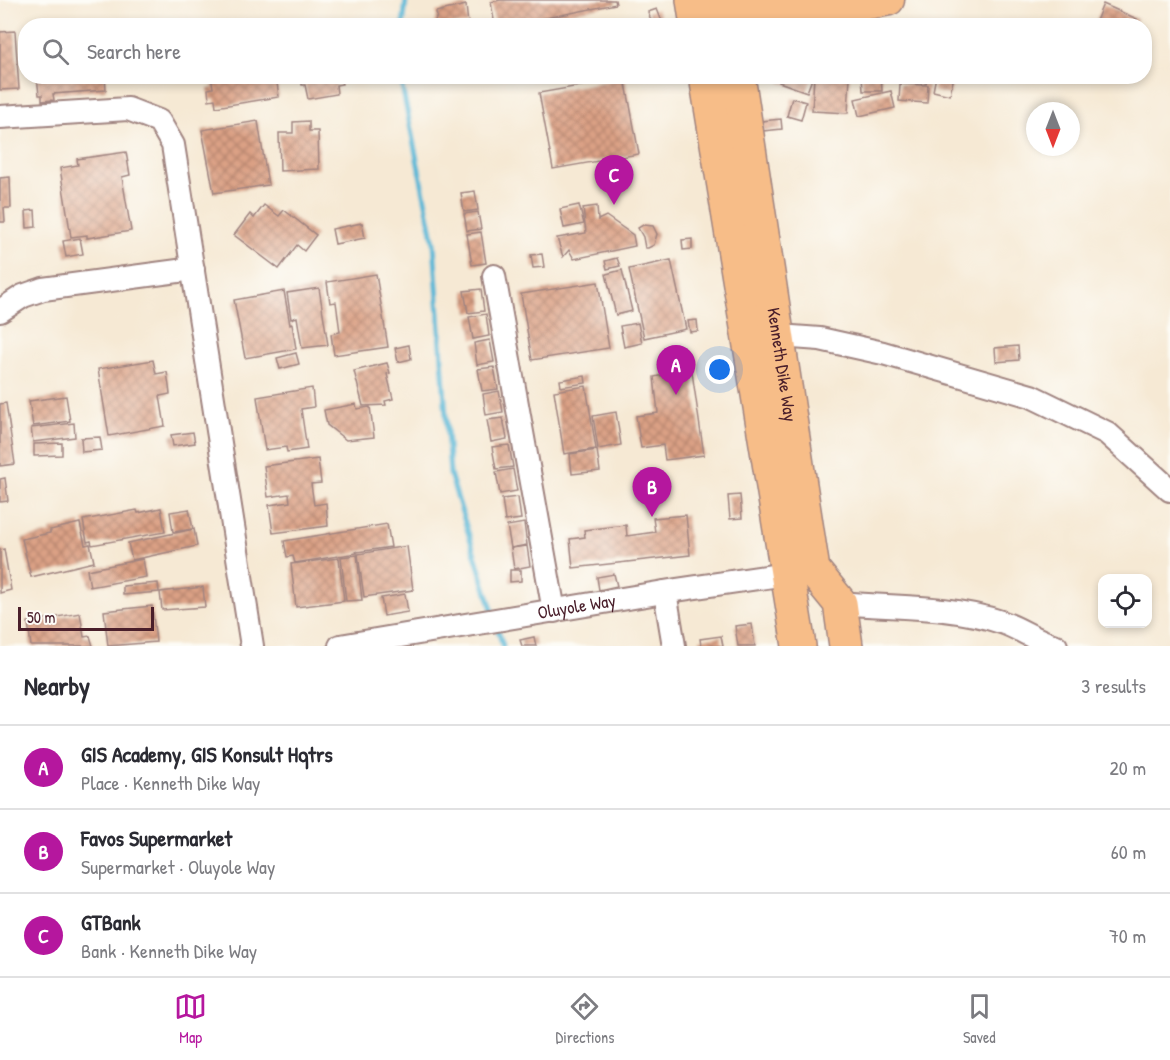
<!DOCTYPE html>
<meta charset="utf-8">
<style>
:root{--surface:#fff;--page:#f2f2f3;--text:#2b2b33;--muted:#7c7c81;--line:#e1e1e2;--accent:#b5179e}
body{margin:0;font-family:"Patrick Hand",sans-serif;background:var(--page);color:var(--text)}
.controls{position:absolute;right:18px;bottom:18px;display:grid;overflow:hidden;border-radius:12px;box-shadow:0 3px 9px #0003}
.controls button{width:54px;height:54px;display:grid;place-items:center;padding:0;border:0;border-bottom:2px solid var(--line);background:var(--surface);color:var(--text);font:30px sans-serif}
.compass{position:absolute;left:1026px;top:102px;width:54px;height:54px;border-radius:50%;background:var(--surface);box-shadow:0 3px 9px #0003;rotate:180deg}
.scale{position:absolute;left:18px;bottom:15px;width:136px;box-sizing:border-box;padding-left:6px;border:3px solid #4a1f2b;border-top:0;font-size:16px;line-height:21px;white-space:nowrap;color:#4a1f2b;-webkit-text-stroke:4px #fdfcf7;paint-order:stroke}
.you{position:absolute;left:720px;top:370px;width:21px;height:21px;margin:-15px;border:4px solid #fff;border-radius:50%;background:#1a73e8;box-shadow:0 0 0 9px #1a73e833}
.badge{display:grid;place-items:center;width:39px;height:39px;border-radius:50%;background:var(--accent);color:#fff;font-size:20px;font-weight:700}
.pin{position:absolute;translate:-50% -50px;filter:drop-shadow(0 2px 3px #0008)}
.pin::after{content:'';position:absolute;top:32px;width:21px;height:18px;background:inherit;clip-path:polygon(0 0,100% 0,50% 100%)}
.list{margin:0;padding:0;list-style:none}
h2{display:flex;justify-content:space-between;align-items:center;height:78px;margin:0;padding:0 24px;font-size:26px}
h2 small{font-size:20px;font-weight:400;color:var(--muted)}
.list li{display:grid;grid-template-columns:39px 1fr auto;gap:18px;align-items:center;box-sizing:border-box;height:84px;padding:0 24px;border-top:2px solid var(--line)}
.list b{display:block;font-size:22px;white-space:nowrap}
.list p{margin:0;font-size:20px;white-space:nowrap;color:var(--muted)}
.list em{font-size:20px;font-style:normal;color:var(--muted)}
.icon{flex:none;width:33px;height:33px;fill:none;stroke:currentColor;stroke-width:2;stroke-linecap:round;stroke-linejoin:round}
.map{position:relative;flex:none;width:1170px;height:646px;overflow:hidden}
.search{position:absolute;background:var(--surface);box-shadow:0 3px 9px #0003;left:18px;right:18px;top:18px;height:66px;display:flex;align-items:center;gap:15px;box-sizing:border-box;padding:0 21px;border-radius:24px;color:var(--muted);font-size:22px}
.sheet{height:330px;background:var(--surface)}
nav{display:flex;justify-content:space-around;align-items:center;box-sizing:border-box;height:84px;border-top:2px solid var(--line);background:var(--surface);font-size:16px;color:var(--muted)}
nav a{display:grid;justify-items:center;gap:3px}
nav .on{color:var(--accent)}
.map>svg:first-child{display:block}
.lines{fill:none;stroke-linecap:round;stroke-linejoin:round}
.stream{stroke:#58b7d6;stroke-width:5}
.building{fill:url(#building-cross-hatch)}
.minor-casing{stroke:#a08480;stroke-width:26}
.major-casing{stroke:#a08480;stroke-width:33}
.highway-casing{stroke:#a08480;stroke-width:36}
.minor{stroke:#fff;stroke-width:22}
.major{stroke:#f7bd88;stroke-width:30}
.highway{stroke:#f7bd88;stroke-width:33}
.labels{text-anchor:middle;stroke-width:4.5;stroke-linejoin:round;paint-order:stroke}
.street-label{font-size:18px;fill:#4a1f2b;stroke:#fdfcf7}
</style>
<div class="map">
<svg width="1170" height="646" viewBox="0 0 1170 646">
<defs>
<pattern id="building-cross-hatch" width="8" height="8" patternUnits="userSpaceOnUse" patternTransform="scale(1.5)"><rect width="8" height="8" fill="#dba185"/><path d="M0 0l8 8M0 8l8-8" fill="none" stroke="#b4836d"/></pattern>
</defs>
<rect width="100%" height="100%" fill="#fdfcf7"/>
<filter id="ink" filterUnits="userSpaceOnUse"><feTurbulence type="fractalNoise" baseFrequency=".0167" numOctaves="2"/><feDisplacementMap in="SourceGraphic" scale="12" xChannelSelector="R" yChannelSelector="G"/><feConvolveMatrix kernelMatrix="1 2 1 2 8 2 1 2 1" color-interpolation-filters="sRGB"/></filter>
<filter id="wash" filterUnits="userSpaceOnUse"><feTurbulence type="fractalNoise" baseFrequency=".008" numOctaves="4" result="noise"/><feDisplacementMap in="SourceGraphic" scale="24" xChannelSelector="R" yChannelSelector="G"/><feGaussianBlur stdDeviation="1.35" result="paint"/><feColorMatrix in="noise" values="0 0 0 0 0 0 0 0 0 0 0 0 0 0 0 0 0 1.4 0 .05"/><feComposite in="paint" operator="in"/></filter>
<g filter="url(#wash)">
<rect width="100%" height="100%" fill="#f6e9d4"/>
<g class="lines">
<g class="stream">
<path d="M403 26 406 0"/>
<path d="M400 76 434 243 450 474 494 616"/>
<path d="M496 625 503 646"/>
</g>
</g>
<g id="blocks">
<g class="building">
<path d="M500 0H615L616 4 506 26H495L491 2Z"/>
<path d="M1103 4 1137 19 1134 26H1094Z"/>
<path d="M466 5 468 24 433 26 437 16 436 12Z"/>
<path d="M657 9 663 24 653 26 648 12Z"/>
<path d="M15 31 19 89 0 90V32Z"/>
<path d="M37 76H105L106 90 53 94 54 100 42 101V95H39Z"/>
<path d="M211 76H276L279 97 216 107 215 99 209 100 208 89 213 88Z"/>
<path d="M301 76H347V79L341 80 342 84 336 85 337 94 308 99 305 85H302Z"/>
<path d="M782 76H813L807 92 779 82Z"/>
<path d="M814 76H850L848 113 812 111Z"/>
<path d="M862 76H881L882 91H863Z"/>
<path d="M897 76H929L926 83 919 81 918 83 909 79 908 81Z"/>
<path d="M936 76H954L950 95 933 91Z"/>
<path d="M625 78 639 154 553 169 539 93Z"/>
<path d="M900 84 928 85 927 103 899 101Z"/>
<path d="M891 91 895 108 859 116 855 99Z"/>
<path d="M792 98 806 102 801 120 787 116Z"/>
<path d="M781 119 782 129 763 131 762 121Z"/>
<path d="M258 121 268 185 214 193 202 130Z"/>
<path d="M309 121V131H318L319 169 280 171 279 133H293V122Z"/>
<path d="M126 152 130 175 122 177 131 231 87 238V235L71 237 60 168 78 165 77 159Z"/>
<path d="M10 177 11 208H4L5 222H0V178Z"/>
<path d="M475 191 478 210 464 212 461 193Z"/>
<path d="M264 205 279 216 284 210 316 235 304 251 297 245 279 269 234 235 250 214 254 218Z"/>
<path d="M579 205 584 224 564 228 560 209Z"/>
<path d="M597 206 598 220 606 216 633 235 635 246 574 259 569 250 563 257 557 238 586 233 583 208Z"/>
<path d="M35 210 36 227 27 228 26 211Z"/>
<path d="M478 212 481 229 467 231 464 214Z"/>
<path d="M362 223 365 238 335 244 332 229Z"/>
<path d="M643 225 653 226 657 234 654 245 648 248H645L643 237 638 228Z"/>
<path d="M481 232 486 263 472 265 467 234Z"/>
<path d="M80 238 83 254 66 257 63 241Z"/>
<path d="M692 239V249L683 250 682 240Z"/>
<path d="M542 254 544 267 533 268 531 255Z"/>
<path d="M617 258 620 266 607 269 605 261Z"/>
<path d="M671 260 686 329 644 338 629 269Z"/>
<path d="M622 270 632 311 616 315 606 274Z"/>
<path d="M376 274 388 347 334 355 331 334 340 332 336 302 330 303 327 282Z"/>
<path d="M598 282 609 348 532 360 521 294Z"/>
<path d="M319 288 328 345 302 348 297 317 291 319 287 293Z"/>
<path d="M481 289 484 311 468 313 464 291Z"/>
<path d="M284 291 290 325 292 324 296 349 245 358 234 300Z"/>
<path d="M486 314 489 336 473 339 469 317Z"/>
<path d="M697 320 698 331 690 332 688 321Z"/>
<path d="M638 323 642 343 624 347 620 326Z"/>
<path d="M490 340 494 362 477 365 474 343Z"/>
<path d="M409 345 411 359 398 362 395 348Z"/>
<path d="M1018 346 1019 360 996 362 995 348Z"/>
<path d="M296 353 299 364 280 369 277 358Z"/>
<path d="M153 360 156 374 167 372 170 394 160 396 165 426 109 436 98 369Z"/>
<path d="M387 363 390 373 387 374 393 399 385 401 386 405 363 406 354 371Z"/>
<path d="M679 365 680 374 692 372 704 455 665 460 663 445 641 448 636 416 658 413 654 377 664 375 663 368Z"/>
<path d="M494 367 498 389 482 391 478 369Z"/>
<path d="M585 376 586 383 561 387 560 380Z"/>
<path d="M586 386 596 449 564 454 554 391Z"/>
<path d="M312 388 314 407 301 409 307 449 287 452 286 447 265 450 257 397Z"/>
<path d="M499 391 503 412 486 415 483 394Z"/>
<path d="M66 396 70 421 33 426 29 401Z"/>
<path d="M6 403 15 464 0 466V404Z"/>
<path d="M356 404 357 409 370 407 374 437 346 440 327 425 324 410Z"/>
<path d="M616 412 621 445 598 449 593 416Z"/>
<path d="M503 418 507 439 491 442 487 420Z"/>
<path d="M74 423 75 437 33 442 31 428Z"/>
<path d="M193 432 195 443 173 446 171 435Z"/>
<path d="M100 437 102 450 82 452 81 438Z"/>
<path d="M62 443V455L34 456V444Z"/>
<path d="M509 445 513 467 496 469 492 447Z"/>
<path d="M597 450 600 471 572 474 570 454Z"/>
<path d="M318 459 321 483 311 484 314 505 326 503 328 526 273 533 269 505 290 502 289 494 268 497 264 466Z"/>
<path d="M513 469 517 491 500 494 496 472Z"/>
<path d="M5 478 8 501 0 502V479Z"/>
<path d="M740 495 742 518 730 519 728 496Z"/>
<path d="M518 497 521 519 505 521 502 499Z"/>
<path d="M161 508 165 532 92 545 91 541 87 542 83 520 137 510 138 513Z"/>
<path d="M189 509 193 529 173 532 170 512Z"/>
<path d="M686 515 690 555 573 568 570 539 585 537 584 530 626 525 627 536 655 532 653 518Z"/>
<path d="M80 523 85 545 90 544 94 562 31 577 22 539 50 533V530Z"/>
<path d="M524 523 527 545 511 548 507 526Z"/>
<path d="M387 524 391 547 357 552 356 551 357 553 295 563 293 556 287 557 284 541Z"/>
<path d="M194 529 197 546 132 560 128 543Z"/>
<path d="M407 546 413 590 364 597 358 554Z"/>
<path d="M527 546 530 566 514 569 511 548Z"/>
<path d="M4 549 11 590 0 593V550Z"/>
<path d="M357 555 362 600 346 601 341 557Z"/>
<path d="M339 558 344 601 296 607 291 564Z"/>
<path d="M143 559 146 577 90 587 87 570Z"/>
<path d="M510 570H521V581L510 582Z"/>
<path d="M614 574 617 586 599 590 597 577Z"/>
<path d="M158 583 159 592 123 595V586Z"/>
<path d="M203 587 205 607 162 610 160 592Z"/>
<path d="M405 594 408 612 384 616 381 598Z"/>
<path d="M152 606 156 642 108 646 104 611Z"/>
<path d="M80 613 84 637 90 636 93 646H31L28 622Z"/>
<path d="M752 624 755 646H738L735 626Z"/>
<path d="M721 636 723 646H701L700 639Z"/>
<path d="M534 637 536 646H522L520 640Z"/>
</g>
</g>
</g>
<g filter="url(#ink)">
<use href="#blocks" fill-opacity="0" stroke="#a08480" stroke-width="1.5"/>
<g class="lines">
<defs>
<g id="minor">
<path d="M0 117 128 109 159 121 173 145 252 646"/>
<path d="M494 276 554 611"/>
<path d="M0 311 23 296 43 289 193 269"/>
<path d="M779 336 820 339 883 353 1031 396 1107 433 1170 490"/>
<path d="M665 592 674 646"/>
<path d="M840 603C894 608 949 605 1001 622 1020 628 1036 641 1056 646"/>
<path id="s1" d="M340 646 676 590 800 572"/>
</g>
<path id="major" d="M704 14C765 6 828 13 889 0"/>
<g id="highway">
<path d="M693 0 697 26"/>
<path d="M726 0 730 26"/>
<path d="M706 76 799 646"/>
<path id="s2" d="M738 76 813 570 840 603 846 646"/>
</g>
</defs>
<use href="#minor" class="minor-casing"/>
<use href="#major" class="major-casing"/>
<use href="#highway" class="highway-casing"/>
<use href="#minor" class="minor"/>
<use href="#major" class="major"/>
<use href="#highway" class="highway"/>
</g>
</g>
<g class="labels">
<g class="street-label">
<text dy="6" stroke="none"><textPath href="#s2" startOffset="292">Kenneth Dike Way</textPath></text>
<text dy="6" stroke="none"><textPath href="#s1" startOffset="240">Oluyole Way</textPath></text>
</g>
</g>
</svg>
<div class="controls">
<button><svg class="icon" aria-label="locate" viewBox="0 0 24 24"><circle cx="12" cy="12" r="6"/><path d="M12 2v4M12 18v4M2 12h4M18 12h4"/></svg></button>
</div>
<svg class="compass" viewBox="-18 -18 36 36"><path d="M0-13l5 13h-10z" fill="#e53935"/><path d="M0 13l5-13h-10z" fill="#7c7c81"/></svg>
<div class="scale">50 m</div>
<div class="you"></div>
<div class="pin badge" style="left:676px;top:395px">A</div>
<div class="pin badge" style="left:652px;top:517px">B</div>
<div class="pin badge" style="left:614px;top:205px">C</div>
<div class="search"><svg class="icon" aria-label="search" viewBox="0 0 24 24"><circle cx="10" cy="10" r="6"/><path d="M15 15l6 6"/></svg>Search here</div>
</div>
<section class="sheet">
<h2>Nearby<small>3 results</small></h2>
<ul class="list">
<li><span class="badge">A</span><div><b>GIS Academy, GIS Konsult Hqtrs</b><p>Place · Kenneth Dike Way</p></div><em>20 m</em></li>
<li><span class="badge">B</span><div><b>Favos Supermarket</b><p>Supermarket · Oluyole Way</p></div><em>60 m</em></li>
<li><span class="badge">C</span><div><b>GTBank</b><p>Bank · Kenneth Dike Way</p></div><em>70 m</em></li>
</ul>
</section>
<nav>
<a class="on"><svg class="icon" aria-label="map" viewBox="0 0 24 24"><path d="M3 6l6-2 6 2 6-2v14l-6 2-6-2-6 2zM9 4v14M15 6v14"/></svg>Map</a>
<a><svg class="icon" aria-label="directions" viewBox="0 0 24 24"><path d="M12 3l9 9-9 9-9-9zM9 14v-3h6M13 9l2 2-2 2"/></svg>Directions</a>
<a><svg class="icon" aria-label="saved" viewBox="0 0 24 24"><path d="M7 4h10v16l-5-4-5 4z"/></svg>Saved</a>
</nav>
